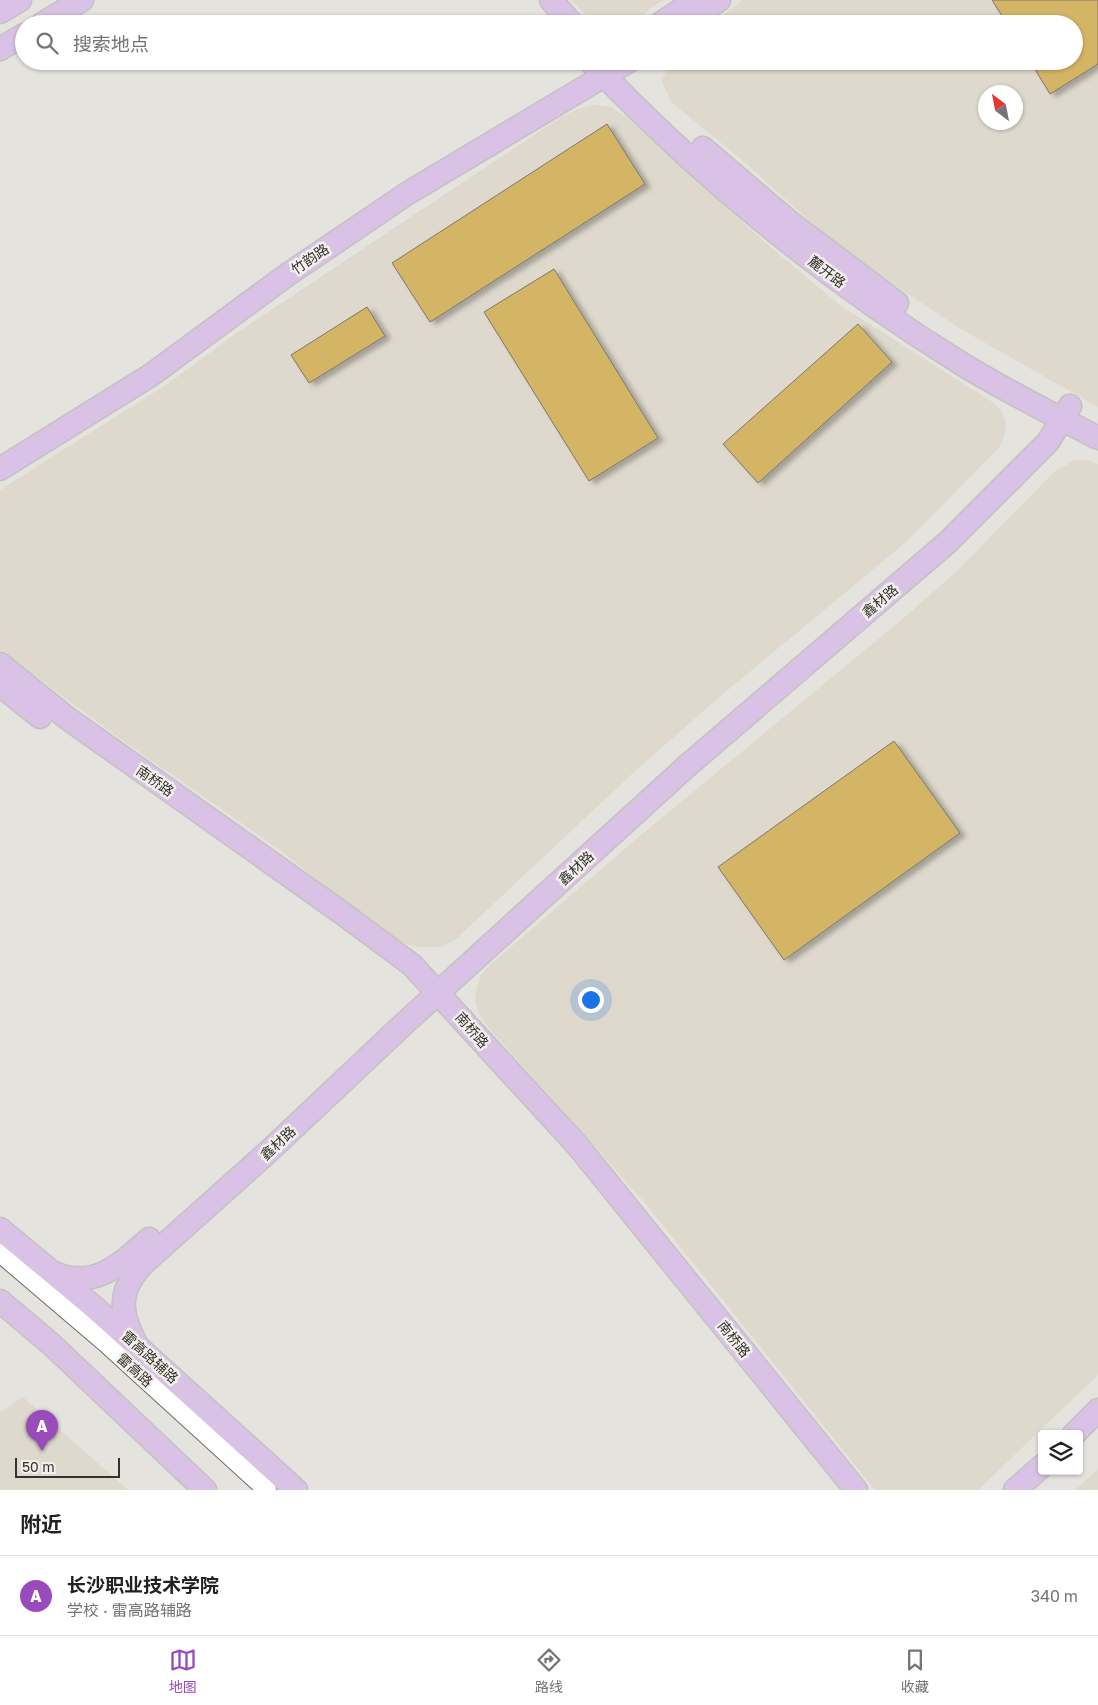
<!DOCTYPE html>
<html lang="zh">
<meta charset="utf-8">
<style>
:root{--surface:#fff;--page:#f2f2f2;--text:#202124;--muted:#757577;--line:#e0e0e0;--accent:#994bbc}
body{margin:0;font-family:"Golos Text","Noto Sans SC",sans-serif;background:var(--page);color:var(--text)}
.controls{position:absolute;right:15px;bottom:15px;display:grid;overflow:hidden;border-radius:5px;box-shadow:0 1px 4px #0004}
.controls button{width:45px;height:45px;display:grid;place-items:center;padding:0;border:0;border-bottom:1px solid var(--line);background:var(--surface);color:var(--text);font:25px sans-serif}
.compass{position:absolute;left:978px;top:85px;width:45px;height:45px;border-radius:50%;background:var(--surface);box-shadow:0 1px 4px #0004;rotate:328deg}
.scale{position:absolute;left:15px;bottom:12px;width:105px;box-sizing:border-box;padding-left:5px;border:2px solid #333230;border-top:0;font-size:14px;line-height:18px;white-space:nowrap;color:#333230;-webkit-text-stroke:4px #f3f0eb;paint-order:stroke}
.you{position:absolute;left:590px;top:999px;width:18px;height:18px;margin:-12px;border:4px solid #fff;border-radius:50%;background:#1a73e8;box-shadow:0 0 0 8px #1a73e833}
.badge{display:grid;place-items:center;width:32px;height:32px;border-radius:50%;background:var(--accent);color:#fff;font-size:16px;font-weight:700}
.pin{position:absolute;translate:-50% -41px;filter:drop-shadow(0 1px 2px #0008)}
.pin::after{content:'';position:absolute;top:26px;width:18px;height:15px;background:inherit;clip-path:polygon(0 0,100% 0,50% 100%)}
.list{margin:0;padding:0;list-style:none}
h2{display:flex;justify-content:space-between;align-items:center;height:65px;margin:0;padding:0 20px;font-size:21px}
h2 small{font-size:16px;font-weight:400;color:var(--muted)}
.list li{display:grid;grid-template-columns:32px 1fr auto;gap:15px;align-items:center;box-sizing:border-box;height:80px;padding:0 20px;border-top:1px solid var(--line)}
.list b{display:block;font-size:19px;white-space:nowrap}
.list p{margin:0;font-size:16px;white-space:nowrap;color:var(--muted)}
.list em{font-size:16px;font-style:normal;color:var(--muted)}
.icon{flex:none;width:28px;height:28px;fill:none;stroke:currentColor;stroke-width:2;stroke-linecap:round;stroke-linejoin:round}
.map{position:relative;flex:none;width:1098px;height:1490px;overflow:hidden}
.search{position:absolute;background:var(--surface);box-shadow:0 1px 4px #0004;left:15px;right:15px;top:15px;height:55px;display:flex;align-items:center;gap:12px;box-sizing:border-box;padding:0 18px;border-radius:28px;color:var(--muted);font-size:19px}
.sheet{height:145px;background:var(--surface)}
nav{display:flex;justify-content:space-around;align-items:center;box-sizing:border-box;height:70px;border-top:1px solid var(--line);background:var(--surface);font-size:14px;color:var(--muted)}
nav a{display:grid;justify-items:center;gap:2px}
nav .on{color:var(--accent)}
.map>svg:first-child{display:block}
.built{fill:#ded9cc;fill-rule:evenodd}
.building{fill:#d4b565;stroke:#797772;filter:url(#shadow)}
.lines{fill:none;stroke-linecap:round;stroke-linejoin:round}
.minor-casing{stroke:#6e6c67;stroke-width:20}
.major-casing{stroke:#c2c2c1;stroke-width:25}
.minor{stroke:#fff;stroke-width:18}
.major{stroke:#dac2e6;stroke-width:22}
.labels{text-anchor:middle;stroke-width:5;stroke-linejoin:round;paint-order:stroke}
.street-label{font-size:14px;fill:#333230;stroke:#f3f0eb}
</style>
<div class="map">
<svg width="1098" height="1490" viewBox="0 0 1098 1490">
<defs>
<filter id="shadow"><feDropShadow dx="5.5" dy="3" stdDeviation="2.5" flood-color="#0004"/></filter>
</defs>
<rect width="100%" height="100%" fill="#e5e3de"/>
<g class="built">
<path d="M571 0H663L636 19 624 24H602L590 19Z"/>
<path d="M743 0H1098V407L959 328 870 268 822 232 742 160 671 102 662 81 670 61H1074V24H712ZM986 92H1016V122H986Z"/>
<path d="M596 105 611 107 625 116 761 239 841 306 991 401 1001 410 1006 423 1005 433 999 448 905 543 723 694 633 773 455 940 441 947H417L399 942 374 925 280 850 115 735 0 650V490L169 383 235 334 561 117 580 108Z"/>
<path d="M1075 460H1087L1098 464V1375L978 1490H875L645 1203 489 1028 479 1014 475 1000 477 987 481 975 491 964 641 835 905 617 959 569 1054 472Z"/>
<path d="M23 1397 128 1490H0V1412Z"/>
<path d="M1098 1469V1490H1075Z"/>
</g>
<g class="building">
<path d="M992 0H1098V64L1050 94 1030 61H1074V24H1007Z"/>
<path d="M607 124 645 184 430 322 392 263Z"/>
<path d="M554 269 658 438 589 481 484 312Z"/>
<path d="M367 307 385 336 309 383 291 355Z"/>
<path d="M858 324 892 362 758 483 723 444Z"/>
<path d="M894 741 960 833 784 960 718 867Z"/>
</g>
<g class="lines">
<defs>
<path id="minor" d="M0 1253 109 1346 267 1490"/>
<g id="major">
<path d="M551 0 572 24"/>
<path d="M0 12 20 0"/>
<path d="M686 23 719 0"/>
<path d="M42 24 82 0"/>
<path d="M660 24 696 0"/>
<path d="M0 49 24 35"/>
<path d="M590 61C700 176 826 280 962 364 1006 391 1052 414 1098 438"/>
<path d="M703 148 792 224 897 303"/>
<path d="M0 469 151 375 287 275 408 193 629 61"/>
<path d="M0 664 67 718 342 913 412 965 577 1145 856 1490"/>
<path d="M0 685 40 717"/>
<path d="M0 1229 94 1307 296 1490"/>
<path d="M52 1272C93 1291 120 1265 149 1239"/>
<path d="M0 1301 51 1344 205 1490"/>
<path d="M138 1347C119 1313 117 1290 145 1262L268 1152 407 1021 687 766 948 542 1048 442 1070 406"/>
<path d="M1074 1434 1098 1410"/>
<path d="M1015 1490 1042 1466"/>
</g>
</defs>
<use href="#minor" class="minor-casing"/>
<use href="#major" class="major-casing"/>
<use href="#minor" class="minor"/>
<use href="#major" class="major"/>
</g>
<g class="labels">
<g class="street-label">
<text transform="translate(310 259) rotate(-34)" y="5">竹韵路</text>
<text transform="translate(827 272) rotate(37)" y="5">麓开路</text>
<text transform="translate(880 601) rotate(-40)" y="5">鑫材路</text>
<text transform="translate(155 781) rotate(35)" y="5">南桥路</text>
<text transform="translate(576 868) rotate(-43)" y="5">鑫材路</text>
<text transform="translate(472 1030) rotate(49)" y="5">南桥路</text>
<text transform="translate(278 1143) rotate(-43)" y="5">鑫材路</text>
<text transform="translate(734 1339) rotate(51)" y="5">南桥路</text>
<text transform="translate(150 1357) rotate(42)" y="5">雷高路辅路</text>
<text transform="translate(135 1370) rotate(42)" y="5">雷高路</text>
</g>
</g>
</svg>
<div class="controls">
<button><svg class="icon" aria-label="layers" viewBox="0 0 24 24"><path d="M12 4l9 5-9 5-9-5zM3 14l9 5 9-5"/></svg></button>
</div>
<svg class="compass" viewBox="-18 -18 36 36"><path d="M0-13l5 13h-10z" fill="#e53935"/><path d="M0 13l5-13h-10z" fill="#757577"/></svg>
<div class="scale">50 m</div>
<div class="you"></div>
<div class="pin badge" style="left:42px;top:1451px">A</div>
<div class="search"><svg class="icon" aria-label="search" viewBox="0 0 24 24"><circle cx="10" cy="10" r="6"/><path d="M15 15l6 6"/></svg>搜索地点</div>
</div>
<section class="sheet">
<h2>附近<small></small></h2>
<ul class="list">
<li><span class="badge">A</span><div><b>长沙职业技术学院</b><p>学校 · 雷高路辅路</p></div><em>340 m</em></li>
</ul>
</section>
<nav>
<a class="on"><svg class="icon" aria-label="map" viewBox="0 0 24 24"><path d="M3 6l6-2 6 2 6-2v14l-6 2-6-2-6 2zM9 4v14M15 6v14"/></svg>地图</a>
<a><svg class="icon" aria-label="directions" viewBox="0 0 24 24"><path d="M12 3l9 9-9 9-9-9zM9 14v-3h6M13 9l2 2-2 2"/></svg>路线</a>
<a><svg class="icon" aria-label="saved" viewBox="0 0 24 24"><path d="M7 4h10v16l-5-4-5 4z"/></svg>收藏</a>
</nav>
